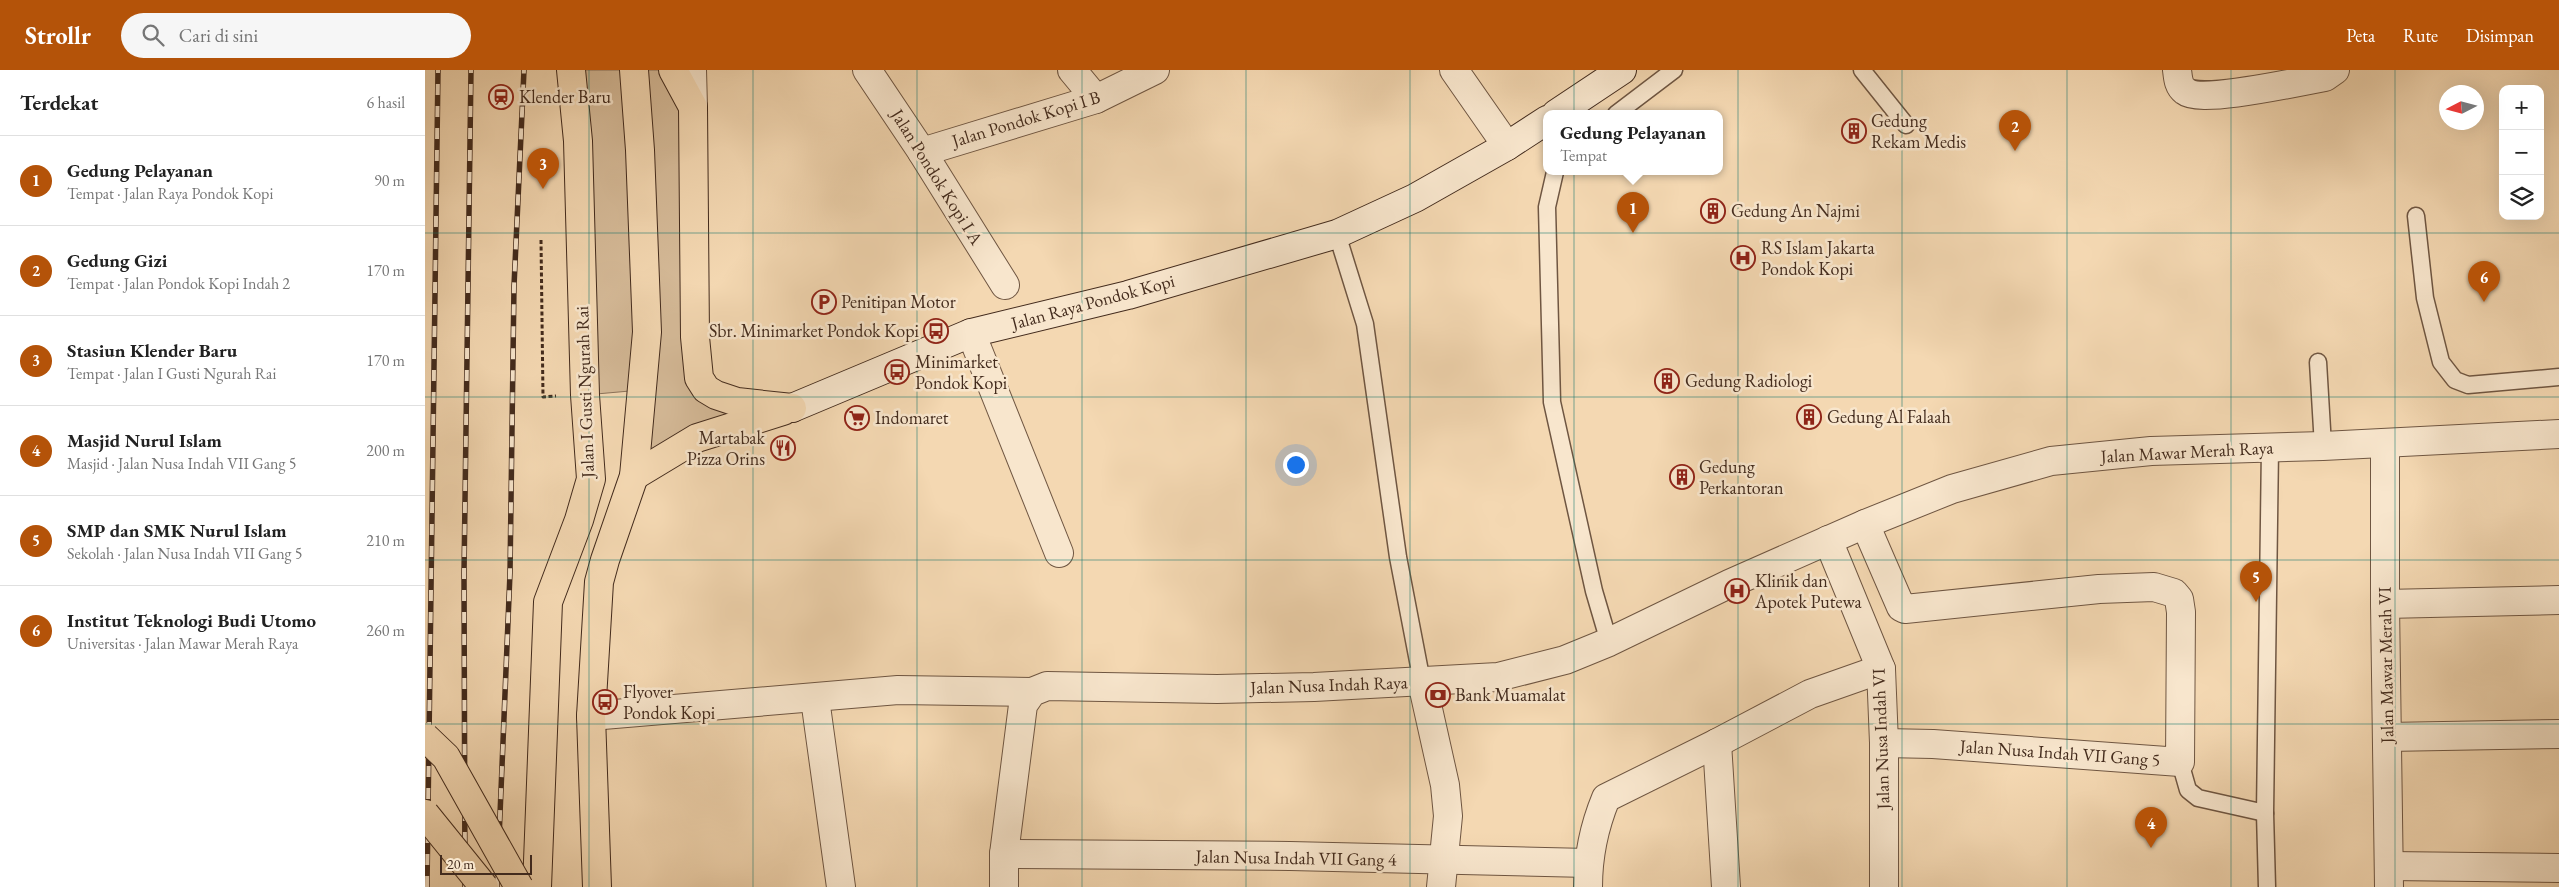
<!DOCTYPE html>
<html lang="id">
<meta charset="utf-8">
<style>
:root{--surface:#fff;--page:#f6f6f6;--text:#222;--muted:#767676;--line:#e0e0e0;--accent:#b45309}
body{margin:0;font-family:"EB Garamond",serif;background:var(--page);color:var(--text)}
.controls{position:absolute;right:15px;top:15px;display:grid;overflow:hidden;border-radius:10px;box-shadow:0 5px 20px #0002}
.controls button{width:45px;height:45px;display:grid;place-items:center;padding:0;border:0;border-bottom:1px solid var(--line);background:var(--surface);color:var(--text);font:25px sans-serif}
.compass{position:absolute;left:2014px;top:15px;width:45px;height:45px;border-radius:50%;background:var(--surface);box-shadow:0 5px 20px #0002;rotate:264deg}
.scale{position:absolute;left:15px;bottom:12px;width:92px;box-sizing:border-box;padding-left:5px;border:2px solid #432b1d;border-top:0;font-size:14px;line-height:18px;white-space:nowrap;color:#432b1d;-webkit-text-stroke:4px #f8e6cd;paint-order:stroke}
.you{position:absolute;left:870px;top:394px;width:18px;height:18px;margin:-12px;border:4px solid #fff;border-radius:50%;background:#1a73e8;box-shadow:0 0 0 8px #1a73e833}
.badge{display:grid;place-items:center;width:32px;height:32px;border-radius:50%;background:var(--accent);color:#fff;font-size:16px;font-weight:700}
.pin{position:absolute;translate:-50% -41px;filter:drop-shadow(0 1px 2px #0008)}
.pin::after{content:'';position:absolute;top:26px;width:18px;height:15px;background:inherit;clip-path:polygon(0 0,100% 0,50% 100%)}
.popup{position:absolute;left:1118px;top:40px;width:180px;height:65px;box-sizing:border-box;display:grid;place-content:center;border-radius:10px;background:var(--surface);filter:drop-shadow(0 1px 4px #0005);font-size:16px;white-space:nowrap;color:var(--muted)}
.popup b{font-size:19px;color:var(--text)}
.popup::after{content:'';position:absolute;left:50%;top:100%;margin-left:-10px;border:10px solid transparent;border-top-color:var(--surface)}
.list{margin:0;padding:0;list-style:none}
h2{display:flex;justify-content:space-between;align-items:center;height:65px;margin:0;padding:0 20px;font-size:21px}
h2 small{font-size:16px;font-weight:400;color:var(--muted)}
.list li{display:grid;grid-template-columns:32px 1fr auto;gap:15px;align-items:center;box-sizing:border-box;height:90px;padding:0 20px;border-top:1px solid var(--line)}
.list b{display:block;font-size:19px;white-space:nowrap}
.list p{margin:0;font-size:16px;white-space:nowrap;color:var(--muted)}
.list em{font-size:16px;font-style:normal;color:var(--muted)}
.icon{flex:none;width:28px;height:28px;fill:none;stroke:currentColor;stroke-width:2;stroke-linecap:round;stroke-linejoin:round}
.map{position:relative;flex:none;width:2134px;height:817px;overflow:hidden}
header{display:flex;align-items:center;gap:30px;box-sizing:border-box;height:70px;padding:0 25px;background:var(--accent);color:#fff}
header strong{font-size:24px}
nav{display:flex;gap:28px;margin-inline-start:auto;font-size:18px}
.search{width:350px;height:45px;background:var(--page);display:flex;align-items:center;gap:12px;box-sizing:border-box;padding:0 18px;border-radius:28px;color:var(--muted);font-size:19px}
main{display:flex}
aside{flex:1;background:var(--surface)}
.map>svg:first-child{display:block}
.green{fill:#d6bb99;stroke:#8c735b}
.lines{fill:none;stroke-linecap:round;stroke-linejoin:round}
.service-casing{stroke:#6f5642;stroke-width:19}
.minor-casing{stroke:#6f5642;stroke-width:30}
.tertiary-casing{stroke:#6f5642;stroke-width:30}
.secondary-casing{stroke:#432b1d;stroke-width:30}
.primary-casing{stroke:#432b1d;stroke-width:30}
.path{stroke:#432b1d;stroke-width:3;stroke-dasharray:4 2.5;stroke-linecap:butt}
.service{stroke:#f8e6cd;stroke-width:16}
.minor{stroke:#f8e6cd;stroke-width:28}
.tertiary{stroke:#f8e6cd;stroke-width:28}
.secondary{stroke:#f8e6cd;stroke-width:28}
.primary{stroke:#f4d8b2;stroke-width:28}
.rail-casing{stroke:#432b1d;stroke-width:5.5}
.rail{stroke:#f8e6cd;stroke-width:4;stroke-dasharray:11;stroke-linecap:butt}
.primary-bridge-casing{stroke:#432b1d;stroke-width:30;stroke-linecap:butt}
.primary-bridge{stroke:#f4d8b2;stroke-width:28}
.grid{fill:none;stroke:#0f766e;stroke-width:1;stroke-opacity:0.55}
.labels{text-anchor:middle;stroke-width:5;stroke-linejoin:round;paint-order:stroke}
.poi-label{font-size:18px;fill:#432b1d;stroke:#f8e6cd;text-anchor:start}
.street-label{font-size:18px;fill:#432b1d;stroke:#f8e6cd}
</style>
<header>
<strong>Strollr</strong>
<div class="search"><svg class="icon" aria-label="search" viewBox="0 0 24 24"><circle cx="10" cy="10" r="6"/><path d="M15 15l6 6"/></svg>Cari di sini</div>
<nav><a>Peta</a><a>Rute</a><a>Disimpan</a></nav>
</header>
<main>
<aside>
<h2>Terdekat<small>6 hasil</small></h2>
<ul class="list">
<li><span class="badge">1</span><div><b>Gedung Pelayanan</b><p>Tempat · Jalan Raya Pondok Kopi</p></div><em>90 m</em></li>
<li><span class="badge">2</span><div><b>Gedung Gizi</b><p>Tempat · Jalan Pondok Kopi Indah 2</p></div><em>170 m</em></li>
<li><span class="badge">3</span><div><b>Stasiun Klender Baru</b><p>Tempat · Jalan I Gusti Ngurah Rai</p></div><em>170 m</em></li>
<li><span class="badge">4</span><div><b>Masjid Nurul Islam</b><p>Masjid · Jalan Nusa Indah VII Gang 5</p></div><em>200 m</em></li>
<li><span class="badge">5</span><div><b>SMP dan SMK Nurul Islam</b><p>Sekolah · Jalan Nusa Indah VII Gang 5</p></div><em>210 m</em></li>
<li><span class="badge">6</span><div><b>Institut Teknologi Budi Utomo</b><p>Universitas · Jalan Mawar Merah Raya</p></div><em>260 m</em></li>
</ul>
</aside>
<div class="map">
<svg width="2134" height="817" viewBox="0 0 2134 817">
<rect width="100%" height="100%" fill="#f4d8b2"/>
<filter id="stains"><feTurbulence type="fractalNoise" baseFrequency=".004" numOctaves="4"/><feColorMatrix values="0 0 0 0 .2 0 0 0 0 .09 0 0 0 0 .02 0 0 0 .5 -.17"/></filter>
<radialGradient id="worn" r=".72"><stop offset=".6" stop-color="#630" stop-opacity="0"/><stop offset="1" stop-color="#630" stop-opacity=".3"/></radialGradient>
<path class="green" d="M150 0H266L274 308 367 338 209 406 216 320 160 325Z"/>
<g class="lines">
<defs>
<g id="service">
<path d="M1437 0 1481 55"/>
<path d="M1191 44 1249 0"/>
<path d="M1130 102 1122 137 1127 332 1169 521 1184 572"/>
<path d="M1991 146 2000 228 2016 292 2030 310 2043 315 2134 307"/>
<path d="M912 164 940 254 973 487 997 612"/>
<path d="M1893 292 1898 376"/>
<path d="M1755 692 1763 720 1773 728 1840 743"/>
<path d="M1842 817 1840 743 1845 378"/>
</g>
<g id="minor">
<path d="M267 0 268 37"/>
<path d="M442 0 497 82 580 215"/>
<path d="M647 0 671 29"/>
<path d="M1029 0 1082 76"/>
<path d="M1752 0C1753 7 1753 16 1760 21 1776 34 1876 11 1900 7L1910 0"/>
<path d="M497 82 671 29 730 0"/>
<path d="M546 263 634 483"/>
<path d="M1960 373V534L1964 817"/>
<path d="M1440 454 1476 537 1480 539 1674 519 1729 517 1749 523 1754 529 1756 542 1755 692 1508 674 1459 673"/>
<path d="M1403 470 1456 599 1459 673V817"/>
<path d="M1960 534 2134 530"/>
<path d="M997 612 1020 715 1023 746 1016 817"/>
<path d="M390 629 416 817"/>
<path d="M166 646 473 620 607 622"/>
<path d="M1962 667 2134 664"/>
<path d="M1292 673 1301 817"/>
<path d="M579 784 865 786 1163 793"/>
<path d="M1964 796 2134 798"/>
<path d="M1163 817C1163 785 1169 757 1181 728L1292 673 1385 624 1456 599"/>
</g>
<path id="tertiary" d="M579 817V784L598 635 607 622 622 616 792 619 889 617 1073 607 1140 590 1184 572 1304 514 1440 454 1527 419 1626 391 1726 381 1898 376 2134 364"/>
<g id="secondary">
<path d="M1131 44 1197 0"/>
<path d="M367 338 546 263 703 225 912 164 990 128 1082 76 1122 50"/>
</g>
<g id="primary">
<path d="M248 0 268 37 270 267 274 308 281 319 291 325 312 332 367 338"/>
<path d="M209 406 272 368 358 341"/>
<path d="M112 817 123 532 154 450 166 409 160 325 153 71 146 0"/>
<path d="M172 817 166 646 174 512 180 490 209 406 222 262 215 80 209 0"/>
</g>
</defs>
<use href="#service" class="service-casing"/>
<use href="#minor" class="minor-casing"/>
<use href="#tertiary" class="tertiary-casing"/>
<use href="#secondary" class="secondary-casing"/>
<use href="#primary" class="primary-casing"/>
<path class="path" d="M116 170 118 327 131 326"/>
<use href="#service" class="service"/>
<use href="#minor" class="minor"/>
<use href="#tertiary" class="tertiary"/>
<use href="#secondary" class="secondary"/>
<use href="#primary" class="primary"/>
<defs>
<g id="rail">
<path d="M2 817 13 0"/>
<path d="M40 817 39 503 46 0"/>
<path d="M72 817 85 503 89 216 99 0"/>
</g>
</defs>
<use href="#rail" class="rail-casing"/>
<use href="#rail" class="rail"/>
<defs>
<g id="primary-bridge">
<path d="M0 667 21 687 94 817"/>
<path d="M0 744 59 817"/>
</g>
</defs>
<use href="#primary-bridge" class="primary-bridge-casing"/>
<use href="#primary-bridge" class="primary-bridge"/>
</g>
<path class="grid" d="M164 0V817M328 0V817M492 0V817M657 0V817M821 0V817M985 0V817M1149 0V817M1313 0V817M1477 0V817M1642 0V817M1806 0V817M1970 0V817M0 163H2134M0 327H2134M0 490H2134M0 654H2134"/>
<defs>
<symbol id="station-ring" viewBox="-11 -11 22 22"><circle r="9.5" fill="#f8e6cd" stroke="#8f2418" stroke-width="1.5"/><path d="M-3-6H3Q5-6 5-4V2Q5 4 3 4L4.5 6H3L1.5 4h-3L-3 6H-4.5L-3 4Q-5 4-5 2V-4Q-5-6-3-6ZM-3.5-4v3h7v-3ZM-3.5 1v1.5H-2V1ZM2 1v1.5H3.5V1Z" fill="#8f2418"/></symbol>
<symbol id="building-ring" viewBox="-11 -11 22 22"><circle r="9.5" fill="#f8e6cd" stroke="#8f2418" stroke-width="1.5"/><path d="M-4-6H4V6H1V3H-1V6H-4ZM-2.5-4.3h1.7v1.8h-1.7ZM.8-4.3h1.7v1.8H.8ZM-2.5-1h1.7V.8h-1.7ZM.8-1h1.7V.8H.8Z" fill="#8f2418"/></symbol>
<symbol id="hospital-ring" viewBox="-11 -11 22 22"><circle r="9.5" fill="#f8e6cd" stroke="#8f2418" stroke-width="1.5"/><path d="M-5-5h3v3.5h4V-5h3V5h-3V1.5h-4V5h-3Z" fill="#8f2418"/></symbol>
<symbol id="parking-ring" viewBox="-11 -11 22 22"><circle r="9.5" fill="#f8e6cd" stroke="#8f2418" stroke-width="1.5"/><path d="M-3.5-5.5H1a3.5 3.5 0 0 1 0 7H-1V5.5H-3.5ZM-1-3.4V-.6H.8a1.4 1.4 0 0 0 0-2.8Z" fill="#8f2418"/></symbol>
<symbol id="bus-ring" viewBox="-11 -11 22 22"><circle r="9.5" fill="#f8e6cd" stroke="#8f2418" stroke-width="1.5"/><path d="M-5-6H5V4H4V6H2V4H-2V6H-4V4H-5ZM-3.5-4V0h7V-4ZM-3.5 1.2v1.5H-2V1.2ZM2 1.2v1.5H3.5V1.2Z" fill="#8f2418"/></symbol>
<symbol id="supermarket-ring" viewBox="-11 -11 22 22"><circle r="9.5" fill="#f8e6cd" stroke="#8f2418" stroke-width="1.5"/><path d="M-6-5.5h2.5l.6 2H6L4.5 2H-2.5L-4.4-4H-6ZM-1.5 3.2a1.3 1.3 0 1 0 .1 0ZM3 3.2a1.3 1.3 0 1 0 .1 0Z" fill="#8f2418"/></symbol>
<symbol id="restaurant-ring" viewBox="-11 -11 22 22"><circle r="9.5" fill="#f8e6cd" stroke="#8f2418" stroke-width="1.5"/><path d="M-5-6h1v4h1v-4h1v4h1v-4h1v5L-1.5 .5V6h-2V.5L-5-1ZM5-6V6H3V1.5H1.5Q1.5-4 5-6Z" fill="#8f2418"/></symbol>
<symbol id="bank-ring" viewBox="-11 -11 22 22"><circle r="9.5" fill="#f8e6cd" stroke="#8f2418" stroke-width="1.5"/><path d="M-6-4H6V4H-6ZM0-2.3a2.3 2.3 0 1 0 0 4.6a2.3 2.3 0 1 0 0-4.6Z" fill="#8f2418"/></symbol>
</defs>
<g fill-rule="evenodd">
<use href="#station-ring" x="62" y="13" width="28" height="28"/>
<use href="#building-ring" x="1415" y="47" width="28" height="28"/>
<use href="#building-ring" x="1274" y="127" width="28" height="28"/>
<use href="#hospital-ring" x="1304" y="174" width="28" height="28"/>
<use href="#parking-ring" x="385" y="218" width="28" height="28"/>
<use href="#bus-ring" x="497" y="247" width="28" height="28"/>
<use href="#bus-ring" x="458" y="288" width="28" height="28"/>
<use href="#building-ring" x="1228" y="297" width="28" height="28"/>
<use href="#building-ring" x="1370" y="333" width="28" height="28"/>
<use href="#supermarket-ring" x="418" y="334" width="28" height="28"/>
<use href="#restaurant-ring" x="344" y="364" width="28" height="28"/>
<use href="#building-ring" x="1243" y="393" width="28" height="28"/>
<use href="#hospital-ring" x="1298" y="507" width="28" height="28"/>
<use href="#bank-ring" x="999" y="611" width="28" height="28"/>
<use href="#bus-ring" x="166" y="618" width="28" height="28"/>
</g>
<g class="labels">
<g class="poi-label">
<text x="94" y="33">Klender Baru</text>
<text x="1446" y="57">Gedung<tspan x="1446" dy="21">Rekam Medis</tspan></text>
<text x="1306" y="147">Gedung An Najmi</text>
<text x="1336" y="184">RS Islam Jakarta<tspan x="1336" dy="21">Pondok Kopi</tspan></text>
<text x="416" y="238">Penitipan Motor</text>
<text x="494" y="267" text-anchor="end">Sbr. Minimarket Pondok Kopi</text>
<text x="490" y="298">Minimarket<tspan x="490" dy="21">Pondok Kopi</tspan></text>
<text x="1260" y="317">Gedung Radiologi</text>
<text x="1402" y="353">Gedung Al Falaah</text>
<text x="450" y="354">Indomaret</text>
<text x="340" y="374" text-anchor="end">Martabak<tspan x="340" dy="21">Pizza Orins</tspan></text>
<text x="1274" y="403">Gedung<tspan x="1274" dy="21">Perkantoran</tspan></text>
<text x="1330" y="517">Klinik dan<tspan x="1330" dy="21">Apotek Putewa</tspan></text>
<text x="198" y="628">Flyover<tspan x="198" dy="21">Pondok Kopi</tspan></text>
<text x="1030" y="631">Bank Muamalat</text>
</g>
<g class="street-label">
<text transform="translate(601 49) rotate(-17)" y="6">Jalan Pondok Kopi I B</text>
<text transform="translate(512 107) rotate(58)" y="6">Jalan Pondok Kopi I A</text>
<text transform="translate(668 232) rotate(-15)" y="6">Jalan Raya Pondok Kopi</text>
<text transform="translate(160 322) rotate(-92)" y="6">Jalan I Gusti Ngurah Rai</text>
<text transform="translate(1762 382) rotate(-3)" y="6">Jalan Mawar Merah Raya</text>
<text transform="translate(1961 595) rotate(-91)" y="6">Jalan Mawar Merah VI</text>
<text transform="translate(904 615) rotate(-2)" y="6">Jalan Nusa Indah Raya</text>
<text transform="translate(1456 669) rotate(-92)" y="6">Jalan Nusa Indah VI</text>
<text transform="translate(1635 683) rotate(4)" y="6">Jalan Nusa Indah VII Gang 5</text>
<text transform="translate(871 788) rotate(1)" y="6">Jalan Nusa Indah VII Gang 4</text>
</g>
</g>
<rect width="100%" height="100%" filter="url(#stains)"/>
<rect width="100%" height="100%" fill="url(#worn)"/>
</svg>
<div class="controls">
<button>+</button>
<button>−</button>
<button><svg class="icon" aria-label="layers" viewBox="0 0 24 24"><path d="M12 4l9 5-9 5-9-5zM3 14l9 5 9-5"/></svg></button>
</div>
<svg class="compass" viewBox="-18 -18 36 36"><path d="M0-13l5 13h-10z" fill="#e53935"/><path d="M0 13l5-13h-10z" fill="#767676"/></svg>
<div class="scale">20 m</div>
<div class="you"></div>
<div class="pin badge" style="left:1208px;top:163px">1</div>
<div class="popup"><b>Gedung Pelayanan</b>Tempat</div>
<div class="pin badge" style="left:1590px;top:81px">2</div>
<div class="pin badge" style="left:118px;top:119px">3</div>
<div class="pin badge" style="left:1726px;top:778px">4</div>
<div class="pin badge" style="left:1831px;top:532px">5</div>
<div class="pin badge" style="left:2059px;top:232px">6</div>
</div>
</main>
